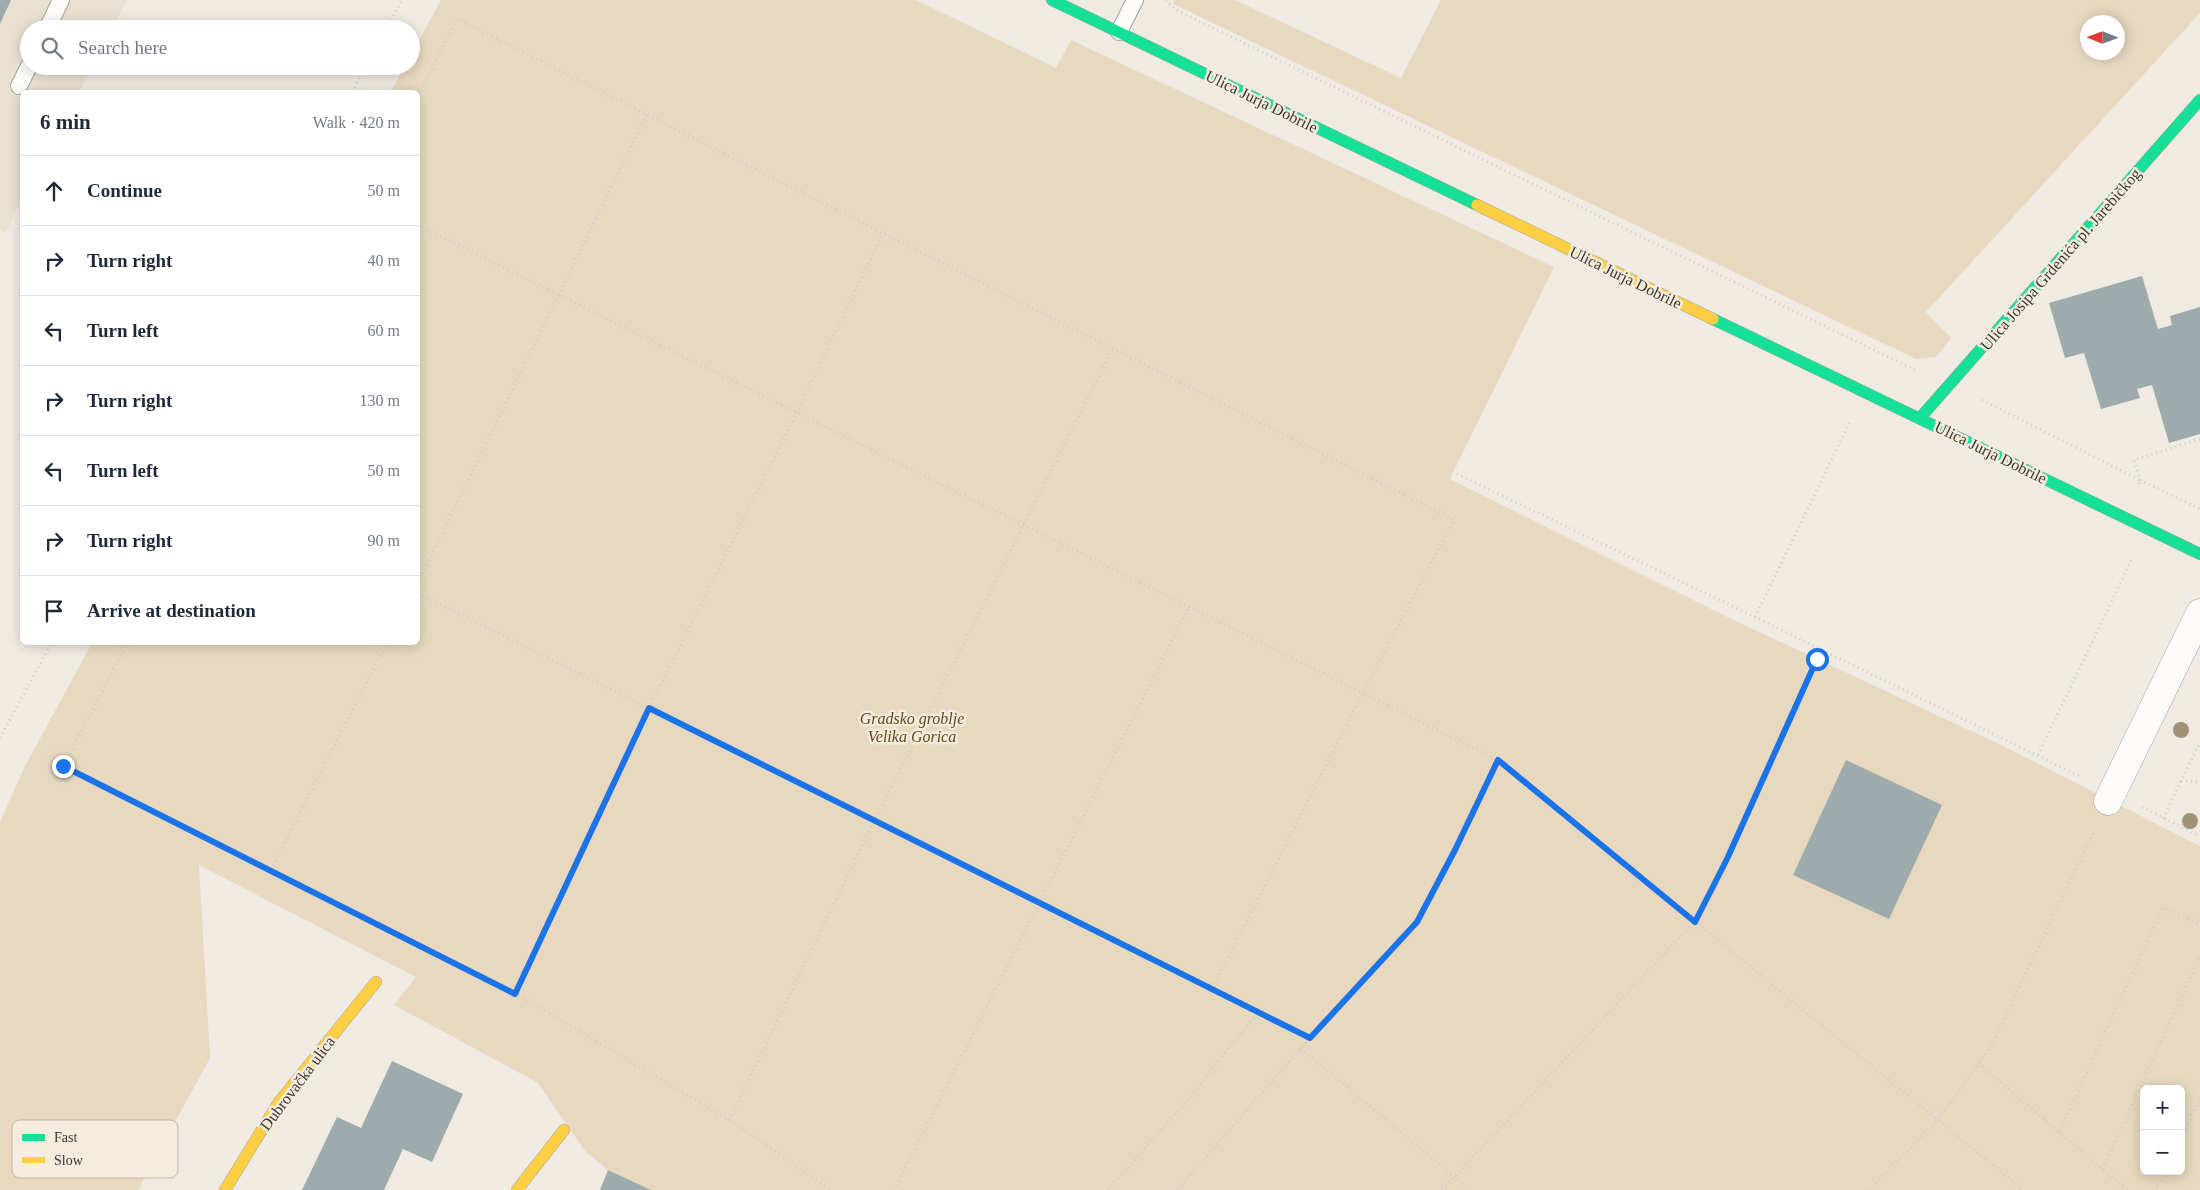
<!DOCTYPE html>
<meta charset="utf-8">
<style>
:root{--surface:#fff;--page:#f2f2f3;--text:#1f2937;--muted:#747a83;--line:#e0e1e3}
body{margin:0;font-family:"Times New Roman",serif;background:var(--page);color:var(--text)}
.controls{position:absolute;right:15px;bottom:15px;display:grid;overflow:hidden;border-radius:8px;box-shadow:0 2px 12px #0003}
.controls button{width:45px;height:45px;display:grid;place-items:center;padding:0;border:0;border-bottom:1px solid var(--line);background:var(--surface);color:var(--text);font:25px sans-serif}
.compass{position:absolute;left:2080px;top:15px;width:45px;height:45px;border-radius:50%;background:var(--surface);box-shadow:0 2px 12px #0003;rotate:271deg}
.stop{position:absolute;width:15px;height:15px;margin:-11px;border:4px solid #1a73e8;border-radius:50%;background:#fff}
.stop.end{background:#1a73e8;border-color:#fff;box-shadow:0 1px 5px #0008}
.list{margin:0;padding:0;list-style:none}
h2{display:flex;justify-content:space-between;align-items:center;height:65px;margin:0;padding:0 20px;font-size:21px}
h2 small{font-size:16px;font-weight:400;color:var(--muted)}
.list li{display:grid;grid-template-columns:32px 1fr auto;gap:15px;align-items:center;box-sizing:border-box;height:70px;padding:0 20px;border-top:1px solid var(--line)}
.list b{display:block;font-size:19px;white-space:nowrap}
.list em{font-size:16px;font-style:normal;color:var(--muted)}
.icon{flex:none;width:28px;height:28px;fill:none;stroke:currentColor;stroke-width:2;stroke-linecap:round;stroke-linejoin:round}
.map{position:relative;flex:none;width:2200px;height:1190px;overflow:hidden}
.search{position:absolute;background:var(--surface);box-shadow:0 2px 12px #0003;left:20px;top:20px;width:400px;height:55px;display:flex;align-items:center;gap:12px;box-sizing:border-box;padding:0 18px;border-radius:28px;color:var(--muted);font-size:19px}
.panel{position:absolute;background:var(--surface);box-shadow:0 2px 12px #0003;left:20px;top:90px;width:400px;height:555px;border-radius:8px}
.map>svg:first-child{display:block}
.built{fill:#e9e0d0}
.green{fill:#e7d8bf;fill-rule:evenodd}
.building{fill:#9eabac}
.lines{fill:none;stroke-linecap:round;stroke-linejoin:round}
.lane-casing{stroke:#a4a19b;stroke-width:18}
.street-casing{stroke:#a4a19b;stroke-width:29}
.fast-casing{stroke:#a4a19b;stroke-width:12}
.slow-casing{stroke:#a4a19b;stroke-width:12}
.path{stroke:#cfccc9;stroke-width:3;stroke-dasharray:1 4;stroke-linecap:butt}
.lane{stroke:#fdfcfb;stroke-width:16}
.street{stroke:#fdfcfb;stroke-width:28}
.fast{stroke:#16e098;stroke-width:11}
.slow{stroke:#ffcf43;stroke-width:11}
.tree{fill:#a19276}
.route{stroke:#1a73e8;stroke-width:6}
.labels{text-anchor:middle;stroke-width:5;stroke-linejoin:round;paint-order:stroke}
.street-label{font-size:16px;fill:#3a3731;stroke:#f5ecdd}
.park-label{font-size:16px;font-style:italic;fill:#61491d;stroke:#f5ecdd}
.key{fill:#f5ecdd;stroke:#bdb6a9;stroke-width:1}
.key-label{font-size:14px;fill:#3a3731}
</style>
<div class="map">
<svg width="2200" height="1190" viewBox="0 0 2200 1190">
<rect width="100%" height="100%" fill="#efebe3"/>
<path class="built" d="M0 0H127L112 29H29V66H92L79 92H22V200L5 233 0 230Z"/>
<g class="green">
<path d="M441 0H916L1056 68 1071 40 1554 267 1450 479 1727 617 2005 747 2200 846V1190H651L608 1170 585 1151 538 1083 394 1005 416 977 199 865 210 1058 138 1190H0V822L24 768 92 643 418 642V92H391L405 66H411V55ZM2144 1089H2181V1171H2144Z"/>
<path d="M1175 0H1235L1401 78 1441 0H2200V13L1926 312 1951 338 1936 357 1916 359 1173 4ZM2118 22V52H2088V22Z"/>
</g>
<g class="building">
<path d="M0 0H11L0 24Z"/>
<path d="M2142 276 2158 329 2172 325 2170 316 2200 307V434L2169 443 2152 385 2137 389 2140 398 2101 409 2084 353 2065 358 2049 303Z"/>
<path d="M1846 760 1942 805 1889 919 1793 875Z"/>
<path d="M392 1061 463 1094 432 1162 403 1149 384 1190H302L337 1117 361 1128Z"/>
<path d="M608 1170 651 1190H600Z"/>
</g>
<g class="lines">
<defs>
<g id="lane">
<path d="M47 29 61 0"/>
<path d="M1119 32 1135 0"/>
<path d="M19 86 29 66"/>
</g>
<path id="street" d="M2108 801 2200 613"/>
<g id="fast">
<path d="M1052 0 1477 205"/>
<path d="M1713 319 2200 554"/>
<path d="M1920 418 2200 100"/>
</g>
<g id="slow">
<path d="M1477 205 1713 319"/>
<path d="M225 1190 279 1102 376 982"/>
<path d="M517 1190 564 1130"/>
</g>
</defs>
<use href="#lane" class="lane-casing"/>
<use href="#street" class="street-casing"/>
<use href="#fast" class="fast-casing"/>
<use href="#slow" class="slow-casing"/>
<g class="path">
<path d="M1166 0 1176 10 1917 371"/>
<path d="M386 29 402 0"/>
<path d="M352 92 366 66"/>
<path d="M418 96 457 19 1454 520 1363 693 1498 760"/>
<path d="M418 225 1363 693 1212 989"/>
<path d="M1982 400 2140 480 2139 488"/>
<path d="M2200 439 2134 460 2140 480 2200 509"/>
<path d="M1457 474 1755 617 2081 777"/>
<path d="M418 583 647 114"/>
<path d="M418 593 1310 1038"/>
<path d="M1755 617 1850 422"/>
<path d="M128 642 63 766 515 993 729 1120 832 1190"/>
<path d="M0 738 52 642"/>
<path d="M2038 755 2132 559"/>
<path d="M2181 781 2200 782"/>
<path d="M2142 807 2200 836"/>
<path d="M2163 818 2200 742"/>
<path d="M271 870 387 642"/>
<path d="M515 993 649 708 797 412 883 233"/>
<path d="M1301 1048 1470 1190"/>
<path d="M1978 1063 2127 1190"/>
<path d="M729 1120 874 821 1113 348"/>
<path d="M2059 1132 2163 907 2200 924"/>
<path d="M2181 1138 2200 1097"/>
<path d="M2103 1169 2200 956"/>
<path d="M894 1190 1189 607"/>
<path d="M1108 1190 1191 1096 1258 1012"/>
<path d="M1177 1190 1301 1048 1417 922 1455 850 1498 760 2023 1190"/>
<path d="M1442 1190 1695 921 1727 859 1821 649"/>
<path d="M1868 1190 1938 1120 1991 1046 2094 831"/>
<path d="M2157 1190 2166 1171"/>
</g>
<use href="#lane" class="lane"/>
<use href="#street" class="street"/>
<use href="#fast" class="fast"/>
<use href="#slow" class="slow"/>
</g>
<g class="tree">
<circle cx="2181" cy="730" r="8"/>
<circle cx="2190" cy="821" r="8"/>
</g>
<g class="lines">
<path class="route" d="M63 766 515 994 649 708 1310 1038 1417 922 1455 850 1498 760 1695 922 1727 859 1817 659"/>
</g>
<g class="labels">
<g class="street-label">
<text transform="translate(1262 101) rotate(26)" y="6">Ulica Jurja Dobrile</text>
<text transform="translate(2060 259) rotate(-49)" y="6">Ulica Josipa Grdenića pl. Jarebičkog</text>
<text transform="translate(1626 277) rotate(26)" y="6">Ulica Jurja Dobrile</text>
<text transform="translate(1991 452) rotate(26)" y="6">Ulica Jurja Dobrile</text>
<text transform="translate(297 1083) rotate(-53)" y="6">Dubrovačka ulica</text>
</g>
<g class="park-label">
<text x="912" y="724">Gradsko groblje<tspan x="912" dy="18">Velika Gorica</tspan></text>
</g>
</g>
<rect x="12" y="1120" width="166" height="58" rx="8" class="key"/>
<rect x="22" y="1134" width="23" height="7" fill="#16e098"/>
<rect x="22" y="1157" width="23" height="6" fill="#ffcf43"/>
<g class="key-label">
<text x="54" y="1142">Fast</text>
<text x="54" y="1165">Slow</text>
</g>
</svg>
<div class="controls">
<button>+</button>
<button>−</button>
</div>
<svg class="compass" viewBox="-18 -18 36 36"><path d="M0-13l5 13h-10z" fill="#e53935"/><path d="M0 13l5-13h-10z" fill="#747a83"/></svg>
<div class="stop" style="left:1817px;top:659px"></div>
<div class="stop end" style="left:63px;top:766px"></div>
<div class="search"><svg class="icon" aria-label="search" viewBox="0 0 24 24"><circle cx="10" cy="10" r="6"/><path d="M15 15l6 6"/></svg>Search here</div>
<section class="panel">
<h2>6 min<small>Walk · 420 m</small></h2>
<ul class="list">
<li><svg class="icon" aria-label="ahead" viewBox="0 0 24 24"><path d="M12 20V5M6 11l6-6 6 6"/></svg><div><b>Continue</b></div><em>50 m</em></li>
<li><svg class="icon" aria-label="right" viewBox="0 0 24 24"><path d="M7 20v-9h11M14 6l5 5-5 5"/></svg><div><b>Turn right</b></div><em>40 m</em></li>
<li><svg class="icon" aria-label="left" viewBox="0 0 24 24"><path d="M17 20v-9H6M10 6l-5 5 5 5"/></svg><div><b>Turn left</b></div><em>60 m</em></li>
<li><svg class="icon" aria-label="right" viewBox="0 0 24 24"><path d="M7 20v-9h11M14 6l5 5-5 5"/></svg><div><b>Turn right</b></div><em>130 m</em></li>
<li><svg class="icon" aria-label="left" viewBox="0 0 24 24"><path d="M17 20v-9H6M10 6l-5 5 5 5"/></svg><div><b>Turn left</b></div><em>50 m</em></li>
<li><svg class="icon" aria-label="right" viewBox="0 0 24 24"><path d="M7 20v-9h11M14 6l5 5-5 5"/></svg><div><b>Turn right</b></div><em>90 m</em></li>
<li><svg class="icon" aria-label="arrive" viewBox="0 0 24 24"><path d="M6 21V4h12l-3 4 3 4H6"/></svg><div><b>Arrive at destination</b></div></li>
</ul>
</section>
</div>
